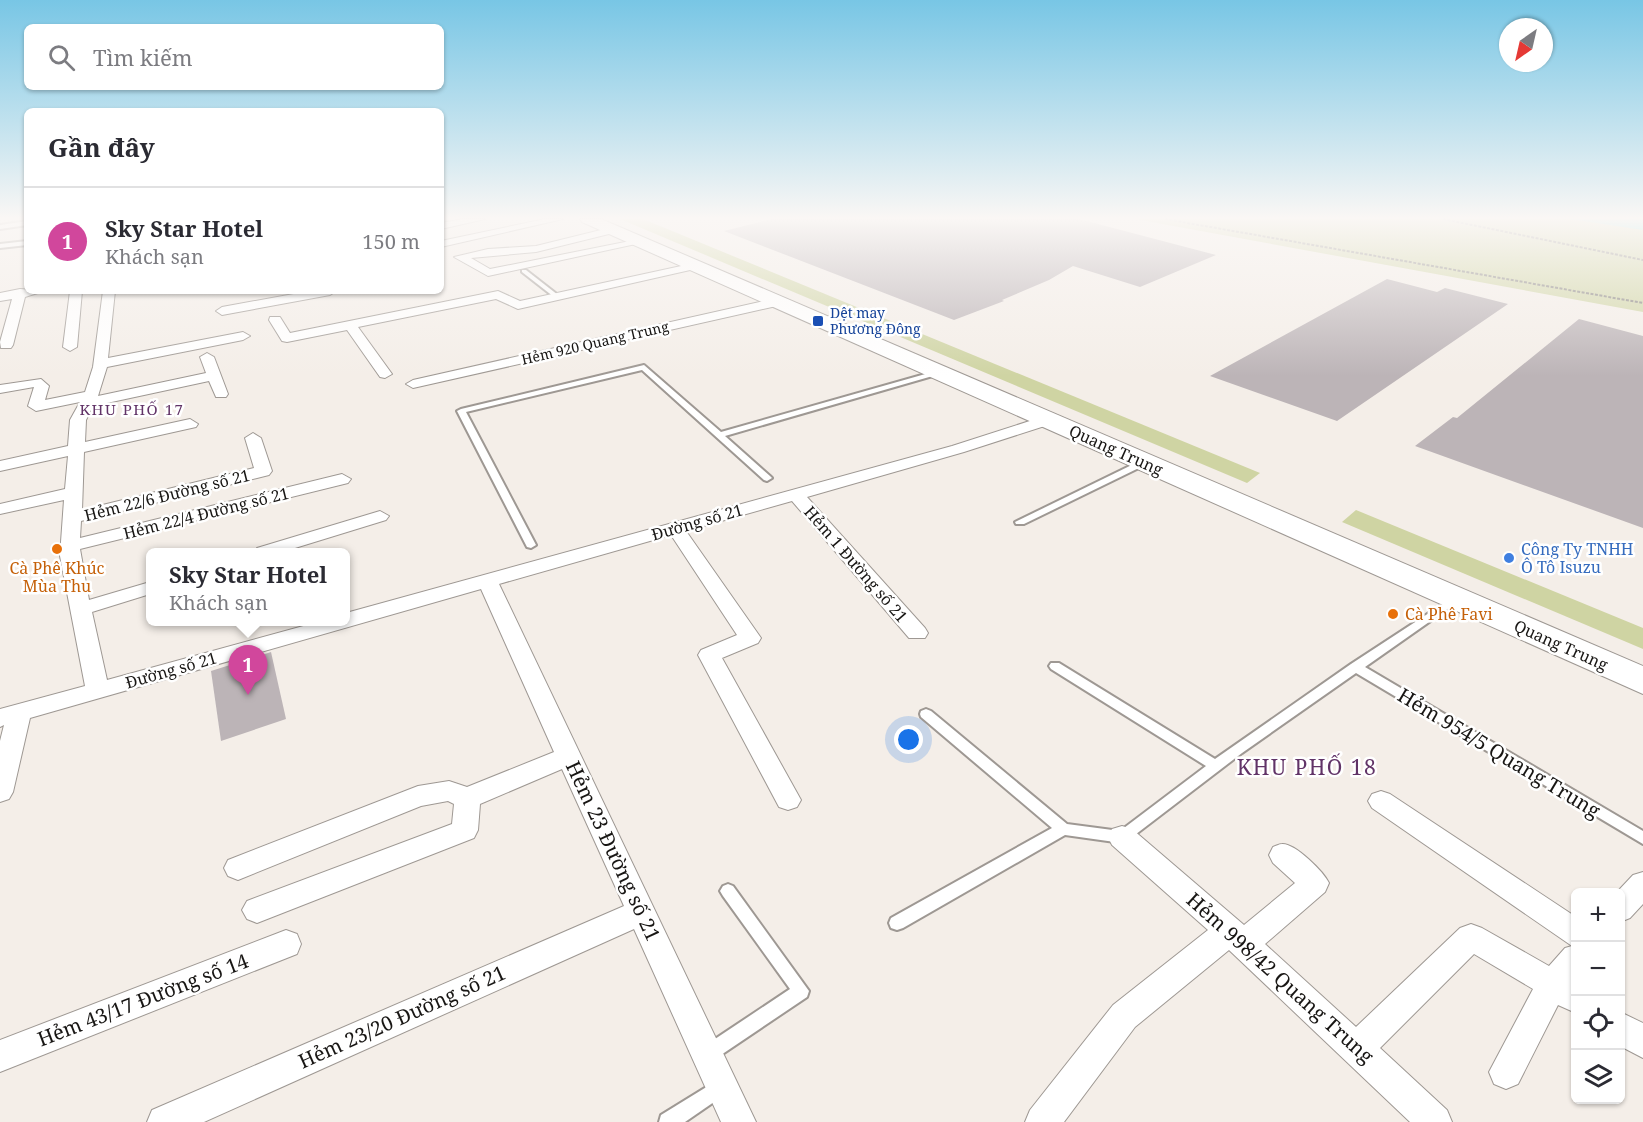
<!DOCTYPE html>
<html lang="vi">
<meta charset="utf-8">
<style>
:root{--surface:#fff;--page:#f2f2f3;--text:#2b2b33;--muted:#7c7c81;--line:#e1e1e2;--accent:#9537a1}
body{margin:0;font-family:"Noto Serif",serif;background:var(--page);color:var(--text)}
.controls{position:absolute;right:18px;bottom:18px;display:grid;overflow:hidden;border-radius:9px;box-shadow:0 2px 4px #0004}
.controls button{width:54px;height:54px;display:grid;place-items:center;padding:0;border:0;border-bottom:2px solid var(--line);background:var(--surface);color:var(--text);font:30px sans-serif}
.compass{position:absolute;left:1499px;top:18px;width:54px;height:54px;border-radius:50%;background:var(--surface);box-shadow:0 2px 4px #0004;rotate:214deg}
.you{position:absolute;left:909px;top:740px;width:21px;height:21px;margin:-15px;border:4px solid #fff;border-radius:50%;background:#1a73e8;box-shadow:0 0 0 9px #1a73e833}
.badge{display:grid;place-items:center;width:39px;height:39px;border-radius:50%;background:var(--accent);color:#fff;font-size:20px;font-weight:700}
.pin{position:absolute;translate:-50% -50px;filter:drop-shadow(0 2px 3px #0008)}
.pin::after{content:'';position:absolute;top:32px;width:21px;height:18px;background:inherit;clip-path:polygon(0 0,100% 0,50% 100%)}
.popup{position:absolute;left:146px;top:548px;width:204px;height:78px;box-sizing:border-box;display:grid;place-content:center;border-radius:9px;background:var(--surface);filter:drop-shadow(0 2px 4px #0005);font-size:20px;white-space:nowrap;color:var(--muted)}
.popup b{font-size:22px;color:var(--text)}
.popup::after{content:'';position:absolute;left:50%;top:100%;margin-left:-12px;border:12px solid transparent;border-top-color:var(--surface)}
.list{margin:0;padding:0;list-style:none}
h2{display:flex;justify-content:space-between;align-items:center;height:78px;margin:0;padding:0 24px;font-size:26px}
h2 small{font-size:20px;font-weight:400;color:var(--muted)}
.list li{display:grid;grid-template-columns:39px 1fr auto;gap:18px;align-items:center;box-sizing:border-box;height:108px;padding:0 24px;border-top:2px solid var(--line)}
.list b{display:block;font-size:22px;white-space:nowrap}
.list p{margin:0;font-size:20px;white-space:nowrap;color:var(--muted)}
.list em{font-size:20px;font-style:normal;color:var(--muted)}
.icon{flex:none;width:33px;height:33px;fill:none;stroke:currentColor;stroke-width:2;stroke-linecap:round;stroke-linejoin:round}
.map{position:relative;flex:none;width:1643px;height:1122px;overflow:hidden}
.search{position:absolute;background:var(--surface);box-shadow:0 2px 4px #0004;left:24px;top:24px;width:420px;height:66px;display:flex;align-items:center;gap:15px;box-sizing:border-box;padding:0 21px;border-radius:9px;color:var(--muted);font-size:22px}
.panel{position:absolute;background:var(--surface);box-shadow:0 2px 4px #0004;left:24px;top:108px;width:420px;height:186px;border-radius:9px}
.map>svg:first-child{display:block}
.green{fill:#cfd4a3}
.water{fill:#70e1e1}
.building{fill:#bcb4b7}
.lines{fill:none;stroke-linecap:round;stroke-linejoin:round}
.service-casing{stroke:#9e9893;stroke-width:4}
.minor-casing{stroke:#9e9893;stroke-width:2}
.primary-casing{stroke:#9e9893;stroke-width:2}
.path{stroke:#827e7a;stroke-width:2;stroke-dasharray:3 1.5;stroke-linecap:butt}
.service{fill:#fff;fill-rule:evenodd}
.minor{fill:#fff;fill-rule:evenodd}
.primary{fill:#fff;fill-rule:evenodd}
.transit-dot{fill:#1a4fb4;stroke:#fff;stroke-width:2}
.food-dot{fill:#e8710a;stroke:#fff;stroke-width:2}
.shop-dot{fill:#3f7fe0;stroke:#fff;stroke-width:2}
.labels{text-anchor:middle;stroke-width:5;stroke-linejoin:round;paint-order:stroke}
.far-transit-label{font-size:14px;fill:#164399;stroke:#fff;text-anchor:start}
.far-street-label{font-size:14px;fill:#181614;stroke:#fff}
.far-neighbourhood-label{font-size:15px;letter-spacing:1.5px;fill:#613367;stroke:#fff}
.street-label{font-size:16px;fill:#181614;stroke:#fff}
.shop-label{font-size:16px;fill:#366cbe;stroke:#fff;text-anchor:start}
.food-label{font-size:16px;fill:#c56008;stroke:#fff}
.near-street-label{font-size:20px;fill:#181614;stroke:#fff}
.near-neighbourhood-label{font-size:21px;letter-spacing:1.5px;fill:#613367;stroke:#fff}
</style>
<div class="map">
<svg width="1643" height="1122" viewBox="0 0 1643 1122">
<rect width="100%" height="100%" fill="#f4eee8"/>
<g class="green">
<path d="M620 219H643L1260 473 1247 483Z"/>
<path d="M1135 219H1643V312Z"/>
<path d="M1356 510 1643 628V649L1342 522Z"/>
</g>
<path class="water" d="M1570 219H1643V230Z"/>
<g class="building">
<path d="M772 219H1079L1216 255 1140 287 1073 266 1049 280 1002 300 1004 301 954 320 724 231Z"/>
<path d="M1387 279 1437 292 1445 288 1508 304 1337 421 1210 376Z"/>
<path d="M1579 319 1643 336V528L1415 446 1453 417 1457 418Z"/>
<path d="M271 652 286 719 221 741 211 671Z"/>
</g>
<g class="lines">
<defs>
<g id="service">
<path d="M27 221V225L0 229V225Z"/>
<path d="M27 241V245L0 248V244Z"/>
<path d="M522 270H526L558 295V297H554L522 272Z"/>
<path d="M644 365 721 432 936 371H939L943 373 725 436 770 476 772 478 767 481 764 480 642 370 466 412 536 545 531 548 527 547 457 411 461 409Z"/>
<path d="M1144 459 1147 460 1149 462 1147 464 1024 524H1016L1015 522Z"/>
<path d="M1455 596 1459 597 1461 599 1459 601 1365 667 1643 831V844L1356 673 1242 753 1127 841 1122 843 1065 835 903 928 897 930 891 928 889 923 891 918 1052 828 921 717 920 714 921 711 926 709 931 711 1067 824 1120 831 1206 766 1051 669 1049 666 1051 663H1059L1215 759 1351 664Z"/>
<path d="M728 884 733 886 809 991 807 997 715 1059 709 1062 703 1059 700 1053 703 1047 790 989 723 896 720 891 723 886Z"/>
<path d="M721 1078 727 1081 730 1087 727 1093 685 1122H659L661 1115Z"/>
</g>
<g id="minor">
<path d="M464 219H485L441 229V223Z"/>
<path d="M545 219H563L441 247V241Z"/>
<path d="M613 227 617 228V232L536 252 471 258 490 269 640 239 645 242 488 276 454 257 488 249 536 246Z"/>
<path d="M695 263 701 266 699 268 518 309 496 299 358 327 392 374 385 378 380 377 347 330 287 342 282 341 269 320 270 317H280L290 333 498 291 520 301Z"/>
<path d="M20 289 44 291 25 297 13 345 11 348H1L0 342 12 299 0 301V293Z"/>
<path d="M70 291H82L77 347 70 351 63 347Z"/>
<path d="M103 291H115L108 358 243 332 250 336 243 340 107 367 98 396 206 373 200 357 207 353 214 357 228 394 226 397H216L209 381 93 406 86 420 85 442 190 419 198 424 196 427 84 452 82 510 254 468 245 438 253 433 261 438 272 471 269 475 81 521 80 538 342 474 351 479 348 483 80 549 89 600 150 582V594L92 612 107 680 318 622H346V613L952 446 1042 417H1054L1056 420 1054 423 964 452 807 497 925 628 928 633 925 638H909L792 501 686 531 761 638 758 643 722 658 801 800 797 807 788 810 779 807 698 655 701 650 737 635 671 535 499 584 756 1122H721L634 929 204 1122H147L152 1110 624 906 562 769 480 804 478 830 474 838 257 923 247 919 242 910 247 901 452 824 454 804 448 801 421 806 238 880 228 876 224 868 228 860 418 786 449 781 467 787 554 752 481 589 30 718 13 792 9 799 0 802V741L4 725 0 727V709L85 686 60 556 64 500 0 514V504L65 489 68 456 0 471V461L68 446 70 420 80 402 36 411 28 406 34 387 0 393V385L41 379 49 386 45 400 85 392 93 367Z"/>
<path d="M310 291H336L330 295 222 315 216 311 222 307Z"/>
<path d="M777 298 781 299V305L413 388 406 384 413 380Z"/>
<path d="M380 511 389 516 386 520 282 552H254L257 548Z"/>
<path d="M1381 791 1390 794 1576 917V1013L1558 1005 1518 1084 1506 1089 1494 1084 1489 1072 1533 989 1474 954 1380 1048 1447 1110 1452 1122H1410L1229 950 1135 1027 1064 1122H1025L1030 1110 1113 1005 1208 930 1112 845 1108 837 1112 829 1122 826 1132 829 1244 925 1295 883 1273 863 1269 855 1273 847C1276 846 1279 844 1282 844 1295 843 1324 872 1329 883L1325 892 1265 944 1356 1027 1460 928 1471 924 1482 928 1549 966 1565 948 1572 946 1372 808 1368 801 1372 794Z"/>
<path d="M1643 872V904L1630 918 1620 922V892H1617L1633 875Z"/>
<path d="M286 930 297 934 301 944 297 954 0 1072V1040Z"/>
<path d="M1620 1012 1643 1023V1058L1620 1046Z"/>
</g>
<path id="primary" d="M580 219H601L1643 666V694L582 222Z"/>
</defs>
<use href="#service" class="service-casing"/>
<use href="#minor" class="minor-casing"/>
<use href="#primary" class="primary-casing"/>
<g class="path">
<path d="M1165 219 1643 303"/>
<path d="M1443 219 1643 260"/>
</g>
<use href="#service" class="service"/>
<use href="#minor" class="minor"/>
<use href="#primary" class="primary"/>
</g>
<linearGradient id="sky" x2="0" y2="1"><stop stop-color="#78c6e5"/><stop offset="0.58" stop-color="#faf7f5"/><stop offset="1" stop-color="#faf7f5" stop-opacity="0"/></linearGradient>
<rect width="1643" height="376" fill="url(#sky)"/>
<rect class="transit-dot" x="812" y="315" width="12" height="12" rx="3"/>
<g class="food-dot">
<circle cx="57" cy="549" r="6"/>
<circle cx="1393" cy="614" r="6"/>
</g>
<circle class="shop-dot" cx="1509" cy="558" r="6"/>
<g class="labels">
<g class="far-transit-label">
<text x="830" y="318">Dệt may<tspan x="830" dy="16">Phương Đông</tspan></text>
</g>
<g class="far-street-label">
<text transform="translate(595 343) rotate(-13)" y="5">Hẻm 920 Quang Trung</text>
</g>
<g class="far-neighbourhood-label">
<text x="132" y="415">KHU PHỐ 17</text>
</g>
<g class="street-label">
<text transform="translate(1116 450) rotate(24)" y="6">Quang Trung</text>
<text transform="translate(167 495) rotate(-14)" y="6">Hẻm 22/6 Đường số 21</text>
<text transform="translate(206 513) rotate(-14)" y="6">Hẻm 22/4 Đường số 21</text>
<text transform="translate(697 522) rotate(-16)" y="6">Đường số 21</text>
<text transform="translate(856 564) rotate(49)" y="6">Hẻm 1 Đường số 21</text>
<text transform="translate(1561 645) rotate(24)" y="6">Quang Trung</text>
<text transform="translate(171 670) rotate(-16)" y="6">Đường số 21</text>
</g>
<g class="shop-label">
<text x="1521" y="555">Công Ty TNHH<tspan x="1521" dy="18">Ô Tô Isuzu</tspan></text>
</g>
<g class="food-label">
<text x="57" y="574">Cà Phê Khúc<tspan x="57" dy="18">Mùa Thu</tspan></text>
<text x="1405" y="620" text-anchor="start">Cà Phê Favi</text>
</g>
<g class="near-street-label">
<text transform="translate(1499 753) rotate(31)" y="7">Hẻm 954/5 Quang Trung</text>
<text transform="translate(613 851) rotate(65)" y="7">Hẻm 23 Đường số 21</text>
<text transform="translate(1280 978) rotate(42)" y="7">Hẻm 998/42 Quang Trung</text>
<text transform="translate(143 1000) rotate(-21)" y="7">Hẻm 43/17 Đường số 14</text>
<text transform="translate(402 1017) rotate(-24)" y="7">Hẻm 23/20 Đường số 21</text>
</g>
<g class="near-neighbourhood-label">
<text x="1307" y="775">KHU PHỐ 18</text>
</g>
</g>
</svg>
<div class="controls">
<button>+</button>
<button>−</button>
<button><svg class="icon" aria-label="locate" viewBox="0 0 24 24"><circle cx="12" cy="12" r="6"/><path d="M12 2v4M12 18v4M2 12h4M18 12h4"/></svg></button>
<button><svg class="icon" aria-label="layers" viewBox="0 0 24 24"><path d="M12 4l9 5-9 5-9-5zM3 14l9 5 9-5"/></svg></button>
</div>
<svg class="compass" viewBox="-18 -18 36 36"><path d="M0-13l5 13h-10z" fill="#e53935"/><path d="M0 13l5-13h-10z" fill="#7c7c81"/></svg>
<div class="you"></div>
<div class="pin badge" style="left:248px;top:695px;background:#d1479c">1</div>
<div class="popup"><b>Sky Star Hotel</b>Khách sạn</div>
<div class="search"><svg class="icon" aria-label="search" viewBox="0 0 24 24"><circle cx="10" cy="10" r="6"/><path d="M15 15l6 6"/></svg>Tìm kiếm</div>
<section class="panel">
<h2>Gần đây<small></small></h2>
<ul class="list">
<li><span class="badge" style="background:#d1479c">1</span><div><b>Sky Star Hotel</b><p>Khách sạn</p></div><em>150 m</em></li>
</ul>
</section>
</div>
